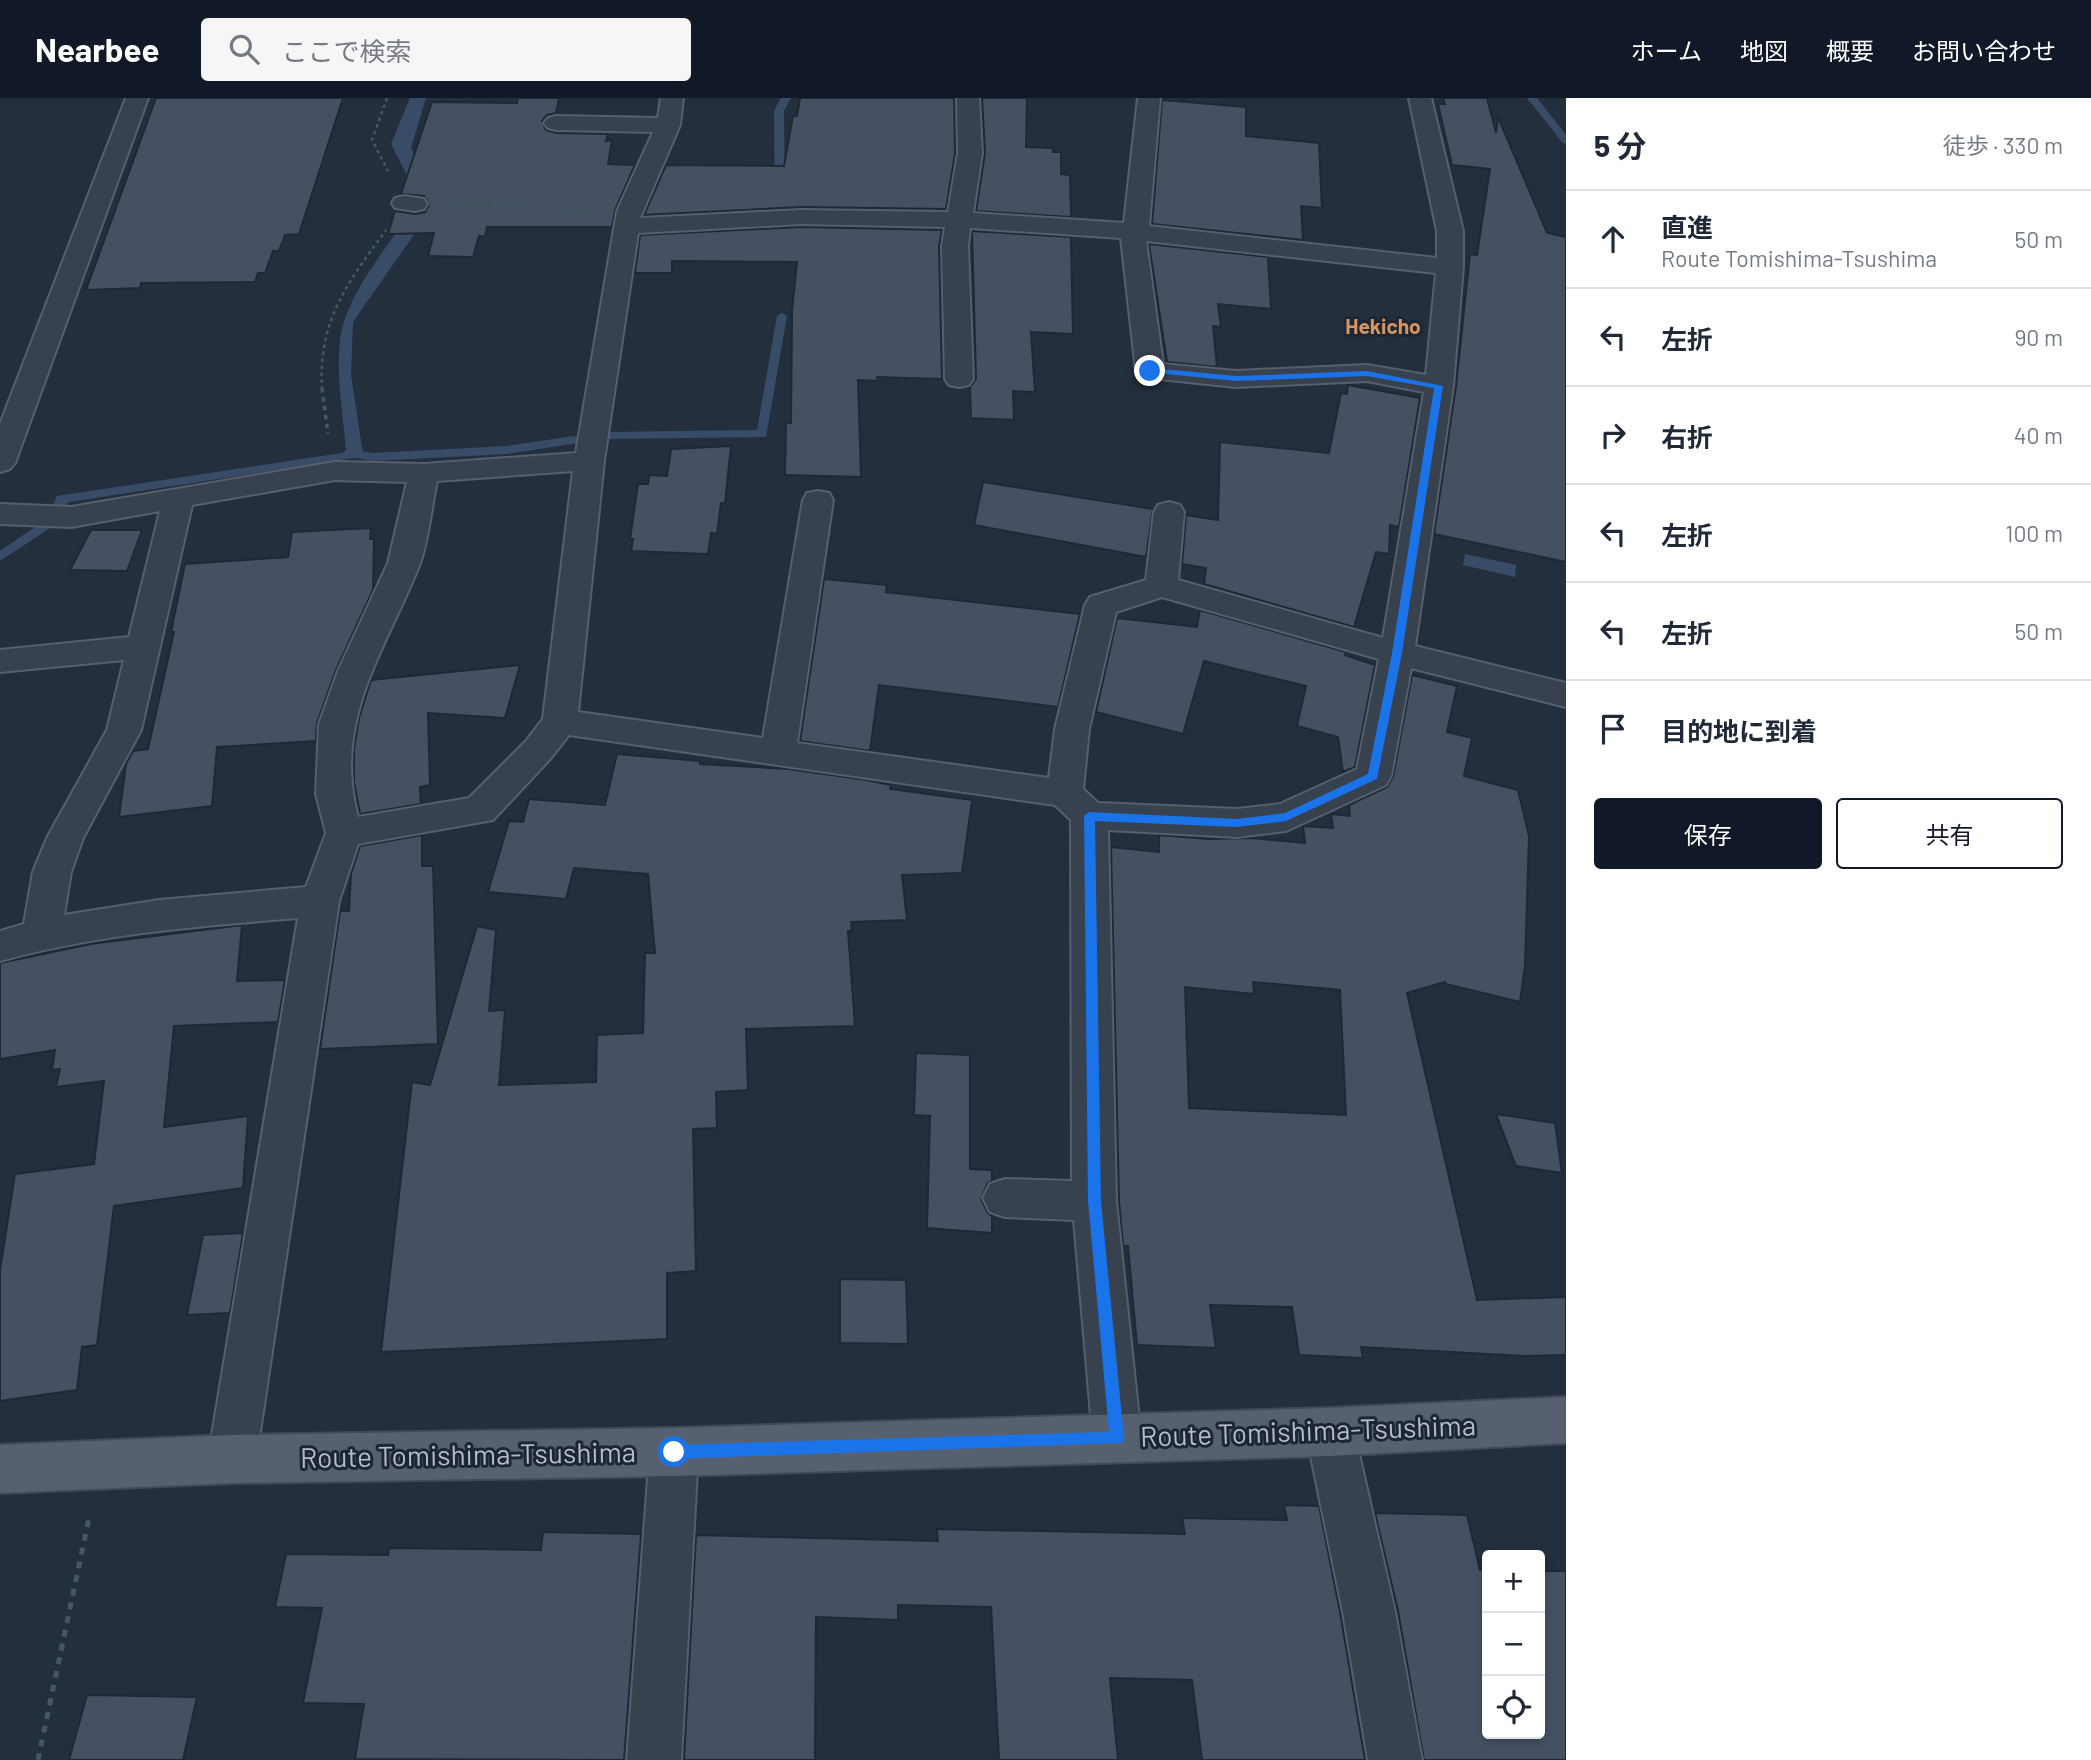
<!DOCTYPE html>
<html lang="ja">
<meta charset="utf-8">
<style>
:root{--surface:#fff;--page:#f6f6f7;--text:#1f2937;--muted:#747a83;--line:#e0e1e3;--accent:#111827}
body{margin:0;font-family:Barlow,"Noto Sans JP",sans-serif;background:var(--page);color:var(--text)}
.controls{position:absolute;right:21px;bottom:21px;display:grid;overflow:hidden;border-radius:7px;box-shadow:0 4px 10px #0003}
.controls button{width:63px;height:63px;display:grid;place-items:center;padding:0;border:0;border-bottom:2px solid var(--line);background:var(--surface);color:var(--text);font:35px sans-serif}
.stop{position:absolute;width:21px;height:21px;margin:-16px;border:5px solid #1a73e8;border-radius:50%;background:#fff}
.stop.end{background:#1a73e8;border-color:#fff;box-shadow:0 2px 7px #0008}
.list{margin:0;padding:0;list-style:none}
h2{display:flex;justify-content:space-between;align-items:center;height:91px;margin:0;padding:0 28px;font-size:30px}
h2 small{font-size:23px;font-weight:400;color:var(--muted)}
.list li{display:grid;grid-template-columns:46px 1fr auto;gap:21px;align-items:center;box-sizing:border-box;height:98px;padding:0 28px;border-top:2px solid var(--line)}
.list b{display:block;font-size:26px;white-space:nowrap}
.list p{margin:0;font-size:23px;white-space:nowrap;color:var(--muted)}
.list em{font-size:23px;font-style:normal;color:var(--muted)}
.actions{display:flex;gap:14px;padding:21px 28px}
.actions a{flex:1;padding:16px 0;border:2px solid var(--accent);border-radius:7px;text-align:center;font-size:24px;color:var(--accent)}
.actions .main{background:var(--accent);color:#fff}
.icon{flex:none;width:38px;height:38px;fill:none;stroke:currentColor;stroke-width:2;stroke-linecap:round;stroke-linejoin:round}
.map{position:relative;flex:none;width:1566px;height:1662px;overflow:hidden}
header{display:flex;align-items:center;gap:42px;box-sizing:border-box;height:98px;padding:0 35px;background:var(--accent);color:#fff}
header strong{font-size:33px}
nav{display:flex;gap:38px;margin-inline-start:auto;font-size:24px}
.search{width:490px;height:63px;background:var(--page);display:flex;align-items:center;gap:18px;box-sizing:border-box;padding:0 24px;border-radius:7px;color:var(--muted);font-size:26px}
main{display:flex}
aside{flex:1;background:var(--surface)}
.map>svg:first-child{display:block}
.water{fill:#394c67}
.lines{fill:none;stroke-linecap:round;stroke-linejoin:round}
.stream{fill:#394c67;fill-rule:evenodd}
.building{fill:#455162;stroke:#1f2835;stroke-width:2;fill-rule:evenodd}
.minor-casing{stroke:#565f6c;stroke-width:4}
.major-casing{stroke:#414a57;stroke-width:4}
.path-far2{stroke:#44595c;stroke-width:2.5;stroke-dasharray:3.5 3.5;stroke-linecap:butt}
.path-far1{stroke:#44595c;stroke-width:3.5;stroke-dasharray:4.5 4.5;stroke-linecap:butt}
.path{stroke:#44595c;stroke-width:5;stroke-dasharray:7 7;stroke-linecap:butt}
.minor{fill:#38414e;fill-rule:evenodd}
.major{fill:#56606e;fill-rule:evenodd}
.route{fill:#1a73e8}
.labels{text-anchor:middle;stroke-width:6;stroke-linejoin:round;paint-order:stroke}
.far-quarter-label{font-size:21px;font-weight:bold;fill:#d59563;stroke:#1d2633}
.near-street-label{font-size:28px;fill:#b4bcc9;stroke:#1d2633}
</style>
<header>
<strong>Nearbee</strong>
<div class="search"><svg class="icon" aria-label="search" viewBox="0 0 24 24"><circle cx="10" cy="10" r="6"/><path d="M15 15l6 6"/></svg>ここで検索</div>
<nav><a>ホーム</a><a>地図</a><a>概要</a><a>お問い合わせ</a></nav>
</header>
<main>
<div class="map">
<svg width="1566" height="1662" viewBox="0 0 1566 1662">
<rect width="100%" height="100%" fill="#242f3e"/>
<g class="water">
<path d="M410 0H426L411 50 432 96 431 112 353 224 351 277 363 356 361 359 69 404 50 427 44 426 57 398 342 355 346 352C343 316 336 278 340 243 345 194 394 143 419 101L391 46Z"/>
<path d="M1465 456 1516 467 1515 479 1463 467Z"/>
</g>
<g class="lines">
<g class="stream">
<path d="M781 0H791L784 13 785 114 780 117 775 114 774 13Z"/>
<path d="M1527 0H1537L1566 37V46L1563 45Z"/>
<path d="M782 215 787 218 766 339 604 341V335L608 334 757 332 777 218Z"/>
<path d="M574 338 578 339V345L507 356 373 363 350 359 348 356 354 352 373 355 507 348Z"/>
<path d="M57 408 63 412 50 430 0 463V453L42 424 53 409Z"/>
</g>
</g>
<g class="building">
<path d="M156 0H343L299 136 285 137 279 153H273L265 175H258L255 184 141 185 140 190 86 192Z"/>
<path d="M518 0H559L556 15 547 17 542 23 546 32 556 35 608 36 606 43 612 42 608 66 635 67 615 112 612 129H487L485 139 479 138 473 159 428 158 434 135 388 136 395 113 416 116 425 114 429 107 424 98 401 96 432 4 517 5Z"/>
<path d="M800 0H954L955 55 946 111 801 109 644 117 666 67 784 68 793 18H797Z"/>
<path d="M982 0H1027L1026 49 1053 50V54H1061V76L1070 77 1071 119 976 113 985 55Z"/>
<path d="M1443 0H1487L1496 35 1498 19 1547 135 1566 139V464L1434 436 1456 288 1470 156 1477 157 1490 71 1452 67 1438 6H1445Z"/>
<path d="M1162 2 1246 9V38L1319 45 1322 110 1301 108 1303 142 1152 126Z"/>
<path d="M801 129 942 132 939 148 942 281 877 279 878 283 858 282 861 379 785 377 786 325H791L792 213 797 164 672 163V175H635L640 137Z"/>
<path d="M972 133 1071 139 1073 236 1031 234 1035 294 1013 293 1014 322 971 320 970 289 976 281Z"/>
<path d="M1149 146 1268 159 1271 211 1218 206 1221 229 1213 228 1217 269 1167 264Z"/>
<path d="M1348 287 1420 300 1399 429 1390 427 1389 456 1376 454 1354 529 1204 486 1206 470 1182 466 1186 417 1218 422 1220 344 1329 355 1341 295 1347 296Z"/>
<path d="M731 348 725 405H721L717 436 711 435 708 456 631 453 633 441H630L638 386H648L649 377 667 378 671 351Z"/>
<path d="M983 384 1153 411 1146 459 974 427Z"/>
<path d="M371 430 370 441H374L373 492 336 572 317 625 316 643 217 649 212 708 119 719 126 666 133 653 148 651 174 534H171L185 466 288 459 292 434Z"/>
<path d="M91 432H142L127 473 70 472Z"/>
<path d="M824 481 887 487 886 494 1080 516 1058 609 879 587 870 653 800 643Z"/>
<path d="M1200 512 1346 554 1345 557 1375 567 1355 669 1343 674 1338 639 1297 628 1306 588 1204 563 1183 636 1096 614 1117 520 1197 529Z"/>
<path d="M520 567 505 620 428 615 430 687 420 689 421 706 360 716 354 684V651L359 620 371 582Z"/>
<path d="M1412 577 1457 588 1447 634 1472 640 1464 678 1518 692 1529 738 1525 868 1520 904 1446 886 1445 884 1407 895 1477 1202 1566 1199V1257L1524 1258 1361 1249 1363 1260 1299 1257 1292 1209 1210 1207 1216 1250 1137 1247 1128 1148H1123L1119 1103 1111 749 1159 754V737L1208 741 1250 740 1305 745 1303 728 1333 730 1331 716 1350 718 1349 707 1387 689 1393 679ZM1253 884 1340 892 1346 1017 1189 1010 1185 889 1254 896Z"/>
<path d="M617 656 700 663V666L789 671 866 682 891 687 890 691 972 702 962 775 902 777 907 822 851 824 852 833H848L855 928 746 931 748 992 716 994 717 1030 693 1031 696 1173 667 1175V1241L381 1254 412 984 430 987 477 828 496 832 489 913 505 912 499 987 596 984 597 937 643 935 645 855H655L648 776 574 770 566 801 488 794 509 723 523 724 529 701 605 707Z"/>
<path d="M422 737V768H433L438 946 320 951 340 813H349L351 776 360 748Z"/>
<path d="M242 827 237 883 285 882 278 924 174 928 164 1029 248 1018 243 1090 114 1108 97 1247 82 1249 77 1292 0 1303V1172L15 1076 94 1066 104 983 56 989 60 971 52 972 55 952 0 961V865L91 846Z"/>
<path d="M916 955 970 957V1071L992 1072V1083L988 1085 981 1101 988 1115 992 1118V1135L927 1130 930 1018 914 1017Z"/>
<path d="M1496 1016 1555 1025 1562 1075 1516 1068Z"/>
<path d="M243 1135 230 1215 187 1217 203 1137Z"/>
<path d="M840 1181 906 1182 908 1246 840 1245Z"/>
<path d="M1284 1407 1319 1408 1340 1514 1365 1662H1202L1192 1582 1110 1580 1118 1662H999L991 1509 898 1507V1522L816 1519 815 1662H684L696 1437 938 1443 937 1431 1185 1436 1182 1420 1287 1422Z"/>
<path d="M1375 1415 1467 1417 1480 1472H1487V1636H1540V1473H1566V1662H1424L1398 1513Z"/>
<path d="M543 1434 641 1436 624 1662 355 1661 364 1606 303 1605 322 1510 275 1509 286 1456 388 1457 389 1450 541 1452Z"/>
<path d="M87 1597 197 1599 183 1662H69Z"/>
</g>
<g class="lines">
<defs>
<g id="minor">
<path d="M126 0H148L15 365 10 371 0 374V326Z"/>
<path d="M661 0H683L680 27 640 120 801 112 948 114 958 55 957 0H979L982 55 973 115 1124 125 1138 0H1160L1149 128 1437 160V133L1409 0H1431L1463 133V169L1453 288 1415 548 1566 585V609L1411 570 1391 678 1386 687 1286 733 1237 739 1108 732 1116 1103 1141 1340 1134 1357 1117 1364 1100 1357 1093 1340 1074 1122 1005 1119 990 1114 983 1100 990 1086 1005 1081 1072 1083 1071 722 1055 707 569 637 550 661 493 722 358 746 339 803 256 1361 249 1378 232 1385 215 1378 208 1361 298 820C197 828 98 836 0 863V833L24 826 33 774 47 740 107 632 124 562 0 574V552L129 539 160 413 71 429 0 426V406L71 409 335 364 424 366 576 355 617 113 653 34 556 32 548 30 544 25 548 20 556 18 658 20ZM801 126 945 129 942 148 945 281 949 287 959 289 969 287 973 281 968 148 970 130 1121 140 1136 273 1140 279 1236 289 1367 283 1424 294 1383 540 1178 482 1184 414 1180 407 1169 404 1158 407 1154 414 1146 482 1090 499 1085 507 1055 631 1049 680 797 645 833 402 829 395 818 393 807 395 803 402 763 640 578 614 604 363 638 135ZM1146 143 1436 175 1426 277 1367 267 1236 273 1163 266ZM573 373 543 621 526 643 469 700 358 719C332 622 385 553 419 468 429 442 431 410 437 383ZM335 382 407 384 388 465 338 573 319 626 316 696 326 735 306 789 159 802 64 817 71 774 83 740 141 632 192 407ZM1162 499 1379 561 1357 671 1280 706 1237 711 1098 705 1083 691 1089 631 1116 514Z"/>
<path d="M404 98 424 101 427 106 424 111 415 113 395 110 392 105 395 100Z"/>
<path d="M1330 1310 1347 1317 1354 1334 1395 1514 1422 1662H1368L1343 1514 1306 1334 1313 1317Z"/>
<path d="M674 1330 691 1337 698 1354 681 1662H627L650 1354 657 1337Z"/>
</g>
<path id="major" d="M1566 1299V1345L1330 1358 674 1378 232 1385 0 1395V1347L232 1337 674 1330 1330 1310Z"/>
</defs>
<use href="#minor" class="minor-casing"/>
<use href="#major" class="major-casing"/>
<g class="path-far2">
<path d="M387 0 372 42 388 73"/>
<path d="M450 107 592 112"/>
<path d="M322 292C318 222 347 186 386 132"/>
</g>
<path class="path-far1" d="M322 290 328 336"/>
<path class="path" d="M38 1662 89 1420"/>
<use href="#minor" class="minor"/>
<use href="#major" class="major"/>
</g>
<path class="route" d="M1150 270 1236 278 1367 273 1443 288 1402 555 1377 681 1286 723 1237 729 1095 723 1101 1103 1124 1340 1122 1345 674 1361 669 1359V1349L674 1347 1109 1334 1088 1103 1084 718 1089 714 1237 721 1285 715 1368 676 1392 555 1434 290 1367 278 1236 283 1147 274Z"/>
<g class="labels">
<g class="far-quarter-label">
<text x="1383" y="236">Hekicho</text>
</g>
<g class="near-street-label">
<text transform="translate(1308 1333) rotate(-2)" y="10">Route Tomishima-Tsushima</text>
<text transform="translate(468 1357) rotate(-1)" y="10">Route Tomishima-Tsushima</text>
</g>
</g>
</svg>
<div class="controls">
<button>+</button>
<button>−</button>
<button><svg class="icon" aria-label="locate" viewBox="0 0 24 24"><circle cx="12" cy="12" r="6"/><path d="M12 2v4M12 18v4M2 12h4M18 12h4"/></svg></button>
</div>
<div class="stop" style="left:674px;top:1354px"></div>
<div class="stop end" style="left:1150px;top:273px"></div>
</div>
<aside>
<h2>5 分<small>徒歩 · 330 m</small></h2>
<ul class="list">
<li><svg class="icon" aria-label="ahead" viewBox="0 0 24 24"><path d="M12 20V5M6 11l6-6 6 6"/></svg><div><b>直進</b><p>Route Tomishima-Tsushima</p></div><em>50 m</em></li>
<li><svg class="icon" aria-label="left" viewBox="0 0 24 24"><path d="M17 20v-9H6M10 6l-5 5 5 5"/></svg><div><b>左折</b></div><em>90 m</em></li>
<li><svg class="icon" aria-label="right" viewBox="0 0 24 24"><path d="M7 20v-9h11M14 6l5 5-5 5"/></svg><div><b>右折</b></div><em>40 m</em></li>
<li><svg class="icon" aria-label="left" viewBox="0 0 24 24"><path d="M17 20v-9H6M10 6l-5 5 5 5"/></svg><div><b>左折</b></div><em>100 m</em></li>
<li><svg class="icon" aria-label="left" viewBox="0 0 24 24"><path d="M17 20v-9H6M10 6l-5 5 5 5"/></svg><div><b>左折</b></div><em>50 m</em></li>
<li><svg class="icon" aria-label="arrive" viewBox="0 0 24 24"><path d="M6 21V4h12l-3 4 3 4H6"/></svg><div><b>目的地に到着</b></div></li>
</ul>
<div class="actions"><a class="main">保存</a><a>共有</a></div>
</aside>
</main>
